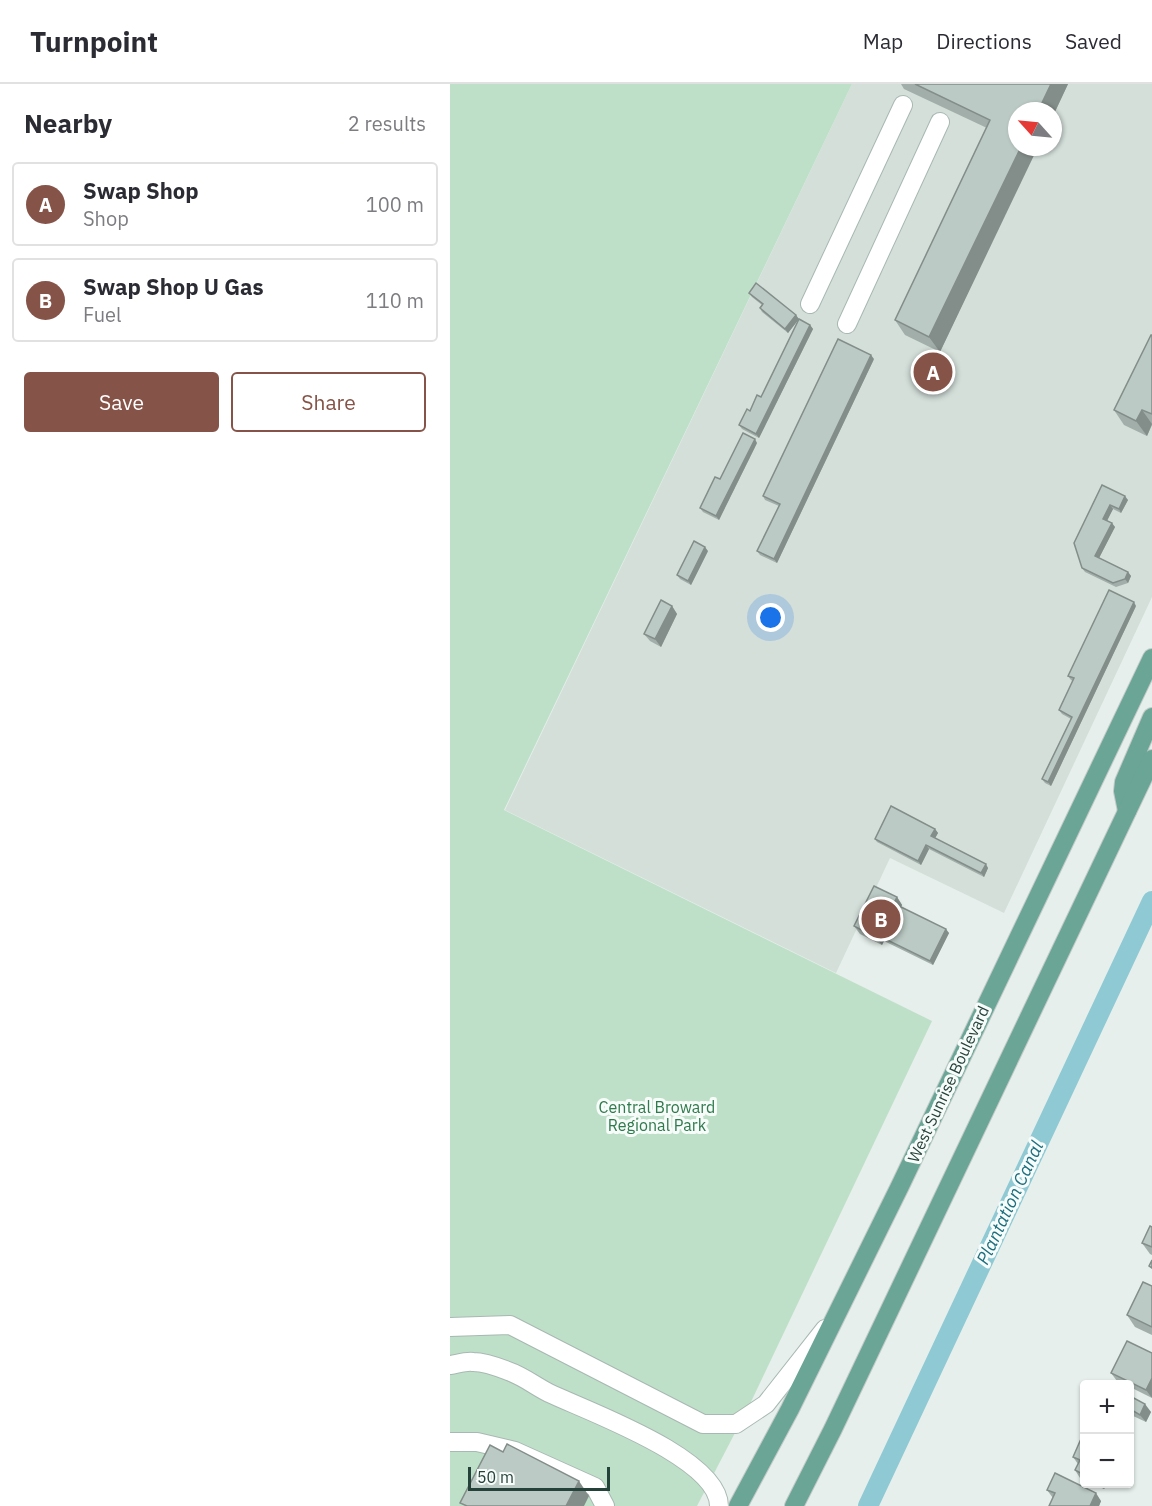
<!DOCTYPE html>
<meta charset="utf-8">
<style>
:root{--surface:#fff;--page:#f7f7f7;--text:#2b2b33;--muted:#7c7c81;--line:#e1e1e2;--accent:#855347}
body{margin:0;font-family:"IBM Plex Sans",sans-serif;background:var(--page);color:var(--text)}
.controls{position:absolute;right:18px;bottom:18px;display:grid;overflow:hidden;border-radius:6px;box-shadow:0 2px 4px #0004}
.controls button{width:54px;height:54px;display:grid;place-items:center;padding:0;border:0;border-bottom:2px solid var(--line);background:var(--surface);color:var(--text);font:30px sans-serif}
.compass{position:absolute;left:558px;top:18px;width:54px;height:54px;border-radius:50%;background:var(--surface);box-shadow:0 2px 4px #0004;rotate:297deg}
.scale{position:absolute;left:18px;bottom:15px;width:142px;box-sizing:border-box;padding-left:6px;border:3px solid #24423a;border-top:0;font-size:16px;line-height:21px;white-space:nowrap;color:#24423a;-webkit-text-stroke:4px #f7fbf9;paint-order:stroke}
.you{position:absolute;left:321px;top:534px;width:21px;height:21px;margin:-15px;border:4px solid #fff;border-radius:50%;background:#1a73e8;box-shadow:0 0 0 9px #1a73e833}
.badge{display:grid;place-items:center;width:39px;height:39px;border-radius:50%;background:var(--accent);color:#fff;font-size:20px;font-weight:700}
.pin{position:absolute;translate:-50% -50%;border:3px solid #fff;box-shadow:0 2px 6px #0006}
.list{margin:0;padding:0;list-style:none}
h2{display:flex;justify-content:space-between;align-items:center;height:78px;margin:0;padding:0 24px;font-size:26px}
h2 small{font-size:20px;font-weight:400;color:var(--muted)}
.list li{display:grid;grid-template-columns:39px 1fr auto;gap:18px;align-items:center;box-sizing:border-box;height:84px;margin:0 12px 12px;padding:0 12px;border:2px solid var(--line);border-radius:6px}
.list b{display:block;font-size:22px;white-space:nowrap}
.list p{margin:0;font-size:20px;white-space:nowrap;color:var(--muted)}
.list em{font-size:20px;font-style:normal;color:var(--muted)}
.actions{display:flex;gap:12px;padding:18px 24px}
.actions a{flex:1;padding:14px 0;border:2px solid var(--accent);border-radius:6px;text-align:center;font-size:21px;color:var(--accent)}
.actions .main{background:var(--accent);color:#fff}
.map{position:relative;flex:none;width:702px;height:1422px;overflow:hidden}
header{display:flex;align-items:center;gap:36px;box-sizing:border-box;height:84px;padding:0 30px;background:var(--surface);border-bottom:2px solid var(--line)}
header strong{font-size:28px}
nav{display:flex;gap:33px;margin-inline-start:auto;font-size:21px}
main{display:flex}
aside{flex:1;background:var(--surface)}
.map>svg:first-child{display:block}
.built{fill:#d4dfda;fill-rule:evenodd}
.green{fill:#bfe0c8}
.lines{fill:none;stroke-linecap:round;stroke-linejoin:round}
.canal{stroke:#8ec9d4;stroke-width:20}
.minor-casing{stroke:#a8b8b2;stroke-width:20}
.major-casing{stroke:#c2cac8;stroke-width:20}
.minor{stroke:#fff;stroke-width:18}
.major{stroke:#6aa596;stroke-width:18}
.wall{fill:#a1aea9}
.shaded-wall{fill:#838d89}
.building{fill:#bbcac4;stroke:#838d89;stroke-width:1.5}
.labels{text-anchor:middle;stroke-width:6;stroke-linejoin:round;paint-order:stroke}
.street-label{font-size:16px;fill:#24423a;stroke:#f7fbf9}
.park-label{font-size:16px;fill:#2d7a4b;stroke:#f7fbf9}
.water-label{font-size:18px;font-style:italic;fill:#1c6f80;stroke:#f7fbf9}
</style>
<header>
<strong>Turnpoint</strong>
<nav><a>Map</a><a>Directions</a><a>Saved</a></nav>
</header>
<main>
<aside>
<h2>Nearby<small>2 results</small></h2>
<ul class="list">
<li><span class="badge">A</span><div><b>Swap Shop</b><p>Shop</p></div><em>100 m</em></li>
<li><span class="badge">B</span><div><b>Swap Shop U Gas</b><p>Fuel</p></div><em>110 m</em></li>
</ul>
<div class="actions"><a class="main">Save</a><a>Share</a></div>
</aside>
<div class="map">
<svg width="702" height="1422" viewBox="0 0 702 1422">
<rect width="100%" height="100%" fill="#e6efeb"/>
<path class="built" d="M402 0H702V513L554 829 440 774 386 889 55 726ZM567 27H603V63H567Z"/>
<path class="green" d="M0 0H402L54 726 482 937 299 1322 247 1422H0Z"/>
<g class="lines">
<path class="canal" d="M418 1422 702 817"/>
<defs>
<g id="minor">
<path d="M360 220 453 21"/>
<path d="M397 240 490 38"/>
<path d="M0 1243 60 1241 253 1340H286L316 1320 375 1245"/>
<path d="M0 1281C7 1280 16 1277 23 1278 34 1278 48 1283 58 1287 73 1292 85 1302 99 1309 137 1327 269 1374 269 1422"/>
<path d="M0 1358H27L65 1367 145 1403 155 1422"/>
</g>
<g id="major">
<path d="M677 727 673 707 674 698 702 633"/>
<path d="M288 1422 340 1325 450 1102 702 574"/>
<path d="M344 1422 383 1345 702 675"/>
</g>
</defs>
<use href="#minor" class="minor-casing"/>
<use href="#major" class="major-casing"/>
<use href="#minor" class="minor"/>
<use href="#major" class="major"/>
</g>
<g class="wall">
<path d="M451 0H618L603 32V27L490 268 455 251 445 236 537 44 454 5Z"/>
<path d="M299 209 349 235 338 249 312 228 310 224 312 221 302 213Z"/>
<path d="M360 241 363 245 309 354 292 345 289 341 311 313Z"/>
<path d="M702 251V341L697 352 674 341 664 326Z"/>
<path d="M424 275 327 479 310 471 307 467 329 422 315 416 313 412Z"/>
<path d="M307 359 269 436 253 428 250 424 270 395Z"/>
<path d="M652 401 678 416 671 429 663 425 657 436 665 443 649 474 678 488 681 492 678 499 666 503 635 488 632 484Z"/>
<path d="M258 467 241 501 230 495 227 491Z"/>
<path d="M222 522 227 530 211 563 200 557 194 550Z"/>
<path d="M686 522 601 702 595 699 592 695 621 635 612 630 609 626 623 597 621 596 618 592Z"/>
<path d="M485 745 488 749 485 754 538 784 534 793 479 765 471 781 427 758 425 755Z"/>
<path d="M447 813 452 821 451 823 499 849 483 881 434 857 432 861 410 850 404 842Z"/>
<path d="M702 1143V1171L700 1170 692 1159Z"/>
<path d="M702 1202V1251L685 1243 677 1231Z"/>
<path d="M677 1257 702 1314 680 1303V1300H675L667 1297 661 1289Z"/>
<path d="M680 1312 701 1328 696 1338 681 1331 680 1335Z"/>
<path d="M634 1348V1396L630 1394 625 1386 628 1380 623 1373Z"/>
<path d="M642 1400H657L654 1405Z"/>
<path d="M597 1406 651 1417 649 1422H599L603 1414Z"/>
</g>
<g class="shaded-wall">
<path d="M601 0H618L603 32V27H588Z"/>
<path d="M571 63H588L490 268 479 253Z"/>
<path d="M346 231 349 235 338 249 335 245Z"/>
<path d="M360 241 363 245 309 354 306 350Z"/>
<path d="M421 271 424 275 327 479 324 475Z"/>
<path d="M692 326 702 340 697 352 686 337Z"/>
<path d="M305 355 307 359 269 436 266 432Z"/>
<path d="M675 412 678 416 671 429 669 425Z"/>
<path d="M660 421 663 425 656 439 653 435Z"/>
<path d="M662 439 665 443 648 476 645 472Z"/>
<path d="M255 463 258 467 241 501 238 497Z"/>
<path d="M678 488 681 492 678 499 675 495Z"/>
<path d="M684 518 686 522 601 702 598 698Z"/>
<path d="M222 522 227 530 211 563 205 555Z"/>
<path d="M485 745 488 749 484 756 481 752Z"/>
<path d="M476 761 479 765 471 781 468 777Z"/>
<path d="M536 780 538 784 534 793 531 789Z"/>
<path d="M447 813 452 821 435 855 431 853 434 857 432 861 426 854Z"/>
<path d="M496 845 499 849 483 881 480 877Z"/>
<path d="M702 1294V1314L696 1306Z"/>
<path d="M695 1320 701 1328 696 1338 690 1331Z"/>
<path d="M129 1397 139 1412 134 1422H116Z"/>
<path d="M650 1400H657L654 1405Z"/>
<path d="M646 1409 651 1417 649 1422H640Z"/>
</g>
<g class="building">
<path d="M465 0H601L588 27H567V63H571L479 253 445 236 540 36Z"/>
<path d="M306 199 346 231 335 245 310 224 313 220 299 209Z"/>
<path d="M349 235 360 241 306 350 289 341 297 325 300 327 307 311 311 313Z"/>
<path d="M701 251H702V330L692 326 686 337 664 326Z"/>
<path d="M388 255 421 271 324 475 307 467 330 420 313 412Z"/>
<path d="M293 349 305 355 266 432 250 424 265 393 270 395Z"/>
<path d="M652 401 675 412 669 425 660 421 653 435 662 439 645 472 678 488 675 495 663 499 632 484 624 459Z"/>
<path d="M244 457 255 463 238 497 227 491Z"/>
<path d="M659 506 684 518 598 698 592 695 622 633 609 626 624 594 618 592Z"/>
<path d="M211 516 222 522 205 555 194 550Z"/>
<path d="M441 722 485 745 481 752 536 780 531 789 476 761 468 777 425 755Z"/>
<path d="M424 802 447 813 426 854 404 842Z"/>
<path d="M447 821 496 845 480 877 431 853Z"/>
<path d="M700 1142 702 1143V1163L692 1159Z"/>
<path d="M702 1176V1184L699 1182Z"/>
<path d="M693 1198 702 1202V1243L677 1231Z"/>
<path d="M677 1257 702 1269V1294L696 1306 661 1289Z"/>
<path d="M680 1312 695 1320 690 1331 680 1325Z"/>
<path d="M634 1348V1391L625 1386 630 1376 623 1373Z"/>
<path d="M57 1360 129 1397 116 1422H17L10 1419 40 1361 53 1368Z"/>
<path d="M605 1389 646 1409 640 1422H599L605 1409 597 1406Z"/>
</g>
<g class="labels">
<g class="street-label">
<text transform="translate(498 1000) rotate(-65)" y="6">West Sunrise Boulevard</text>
</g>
<g class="park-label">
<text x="207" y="1029">Central Broward<tspan x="207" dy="18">Regional Park</tspan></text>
</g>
<g class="water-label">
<text transform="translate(560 1119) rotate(-65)" y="6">Plantation Canal</text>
</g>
</g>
</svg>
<div class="controls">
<button>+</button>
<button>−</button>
</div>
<svg class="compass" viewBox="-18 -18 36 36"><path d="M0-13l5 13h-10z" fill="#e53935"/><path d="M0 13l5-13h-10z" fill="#7c7c81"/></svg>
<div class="scale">50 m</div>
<div class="you"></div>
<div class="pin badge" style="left:483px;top:288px">A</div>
<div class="pin badge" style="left:431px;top:835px">B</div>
</div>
</main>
